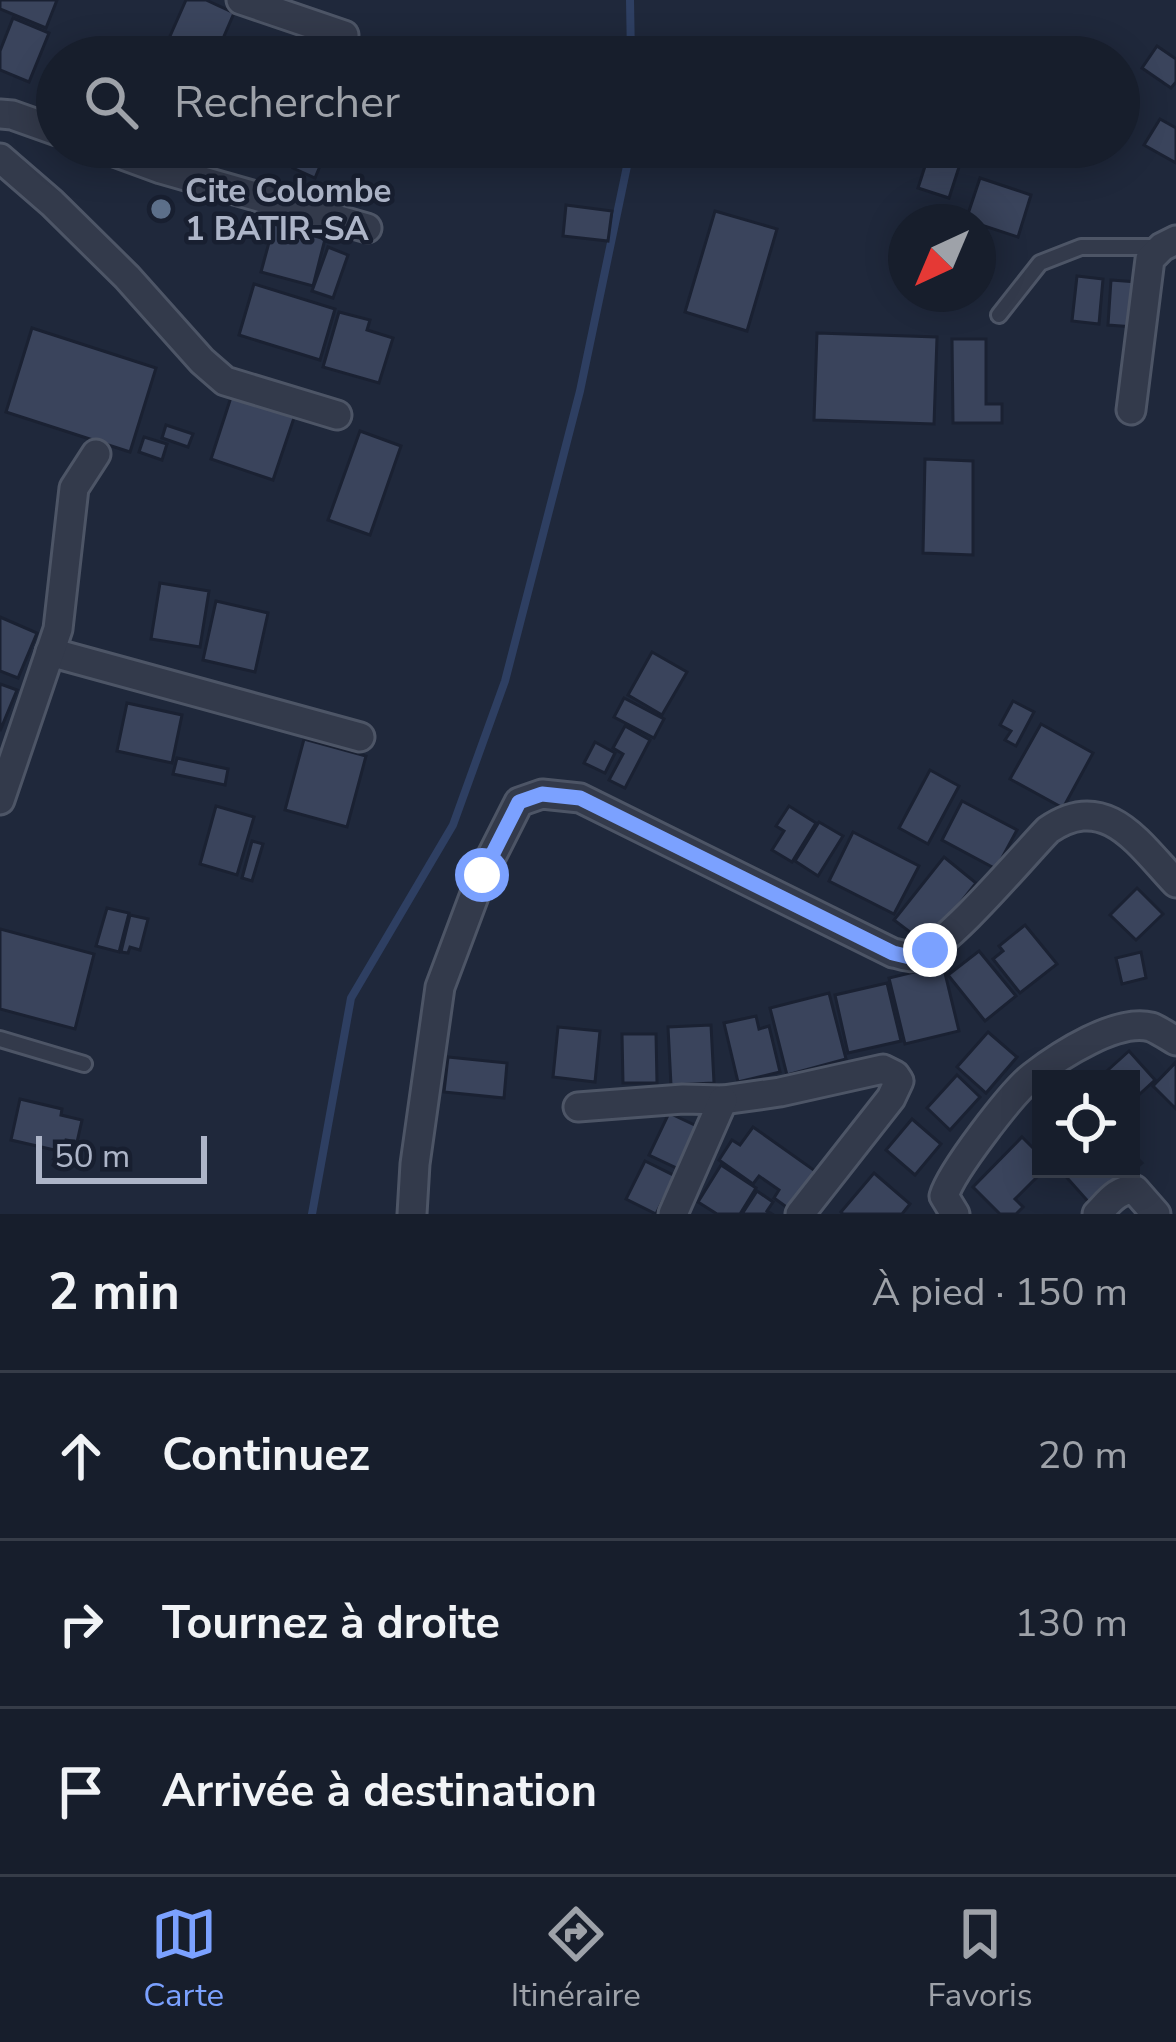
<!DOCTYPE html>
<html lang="fr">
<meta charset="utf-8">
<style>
:root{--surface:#171e2c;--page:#242b38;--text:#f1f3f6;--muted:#9ea2a9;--line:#363c48;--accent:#7ba1ff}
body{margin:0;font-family:"Nunito Sans",sans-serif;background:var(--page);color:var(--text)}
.controls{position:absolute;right:36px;bottom:36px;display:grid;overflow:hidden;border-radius:0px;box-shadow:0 6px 30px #0003}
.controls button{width:108px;height:108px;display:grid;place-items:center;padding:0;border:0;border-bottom:3px solid var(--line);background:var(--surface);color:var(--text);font:60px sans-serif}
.compass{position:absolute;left:888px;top:204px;width:108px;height:108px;border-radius:50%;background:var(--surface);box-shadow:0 6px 30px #0003;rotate:224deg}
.scale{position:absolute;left:36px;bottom:30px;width:171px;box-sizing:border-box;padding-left:12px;border:6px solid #adb5c8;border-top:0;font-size:33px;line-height:42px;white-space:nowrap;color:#adb5c8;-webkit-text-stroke:9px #181f30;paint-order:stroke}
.stop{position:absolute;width:36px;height:36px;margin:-27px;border:9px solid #7ba1ff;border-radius:50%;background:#fff}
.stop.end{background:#7ba1ff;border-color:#fff;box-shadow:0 3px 12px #0008}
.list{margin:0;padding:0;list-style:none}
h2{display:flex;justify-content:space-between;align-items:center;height:156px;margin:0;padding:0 48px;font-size:51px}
h2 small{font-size:39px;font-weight:400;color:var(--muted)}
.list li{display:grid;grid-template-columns:78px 1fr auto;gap:36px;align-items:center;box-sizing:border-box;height:168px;padding:0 48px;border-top:3px solid var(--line)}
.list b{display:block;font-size:45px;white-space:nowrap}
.list em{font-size:39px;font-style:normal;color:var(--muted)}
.icon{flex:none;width:66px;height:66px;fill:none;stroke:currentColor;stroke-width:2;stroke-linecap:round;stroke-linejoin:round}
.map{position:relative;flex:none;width:1176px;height:1214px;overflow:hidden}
.search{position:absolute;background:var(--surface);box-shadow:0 6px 30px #0003;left:36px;right:36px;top:36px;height:132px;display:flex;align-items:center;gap:30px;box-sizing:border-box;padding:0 42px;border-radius:66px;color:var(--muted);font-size:45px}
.sheet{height:660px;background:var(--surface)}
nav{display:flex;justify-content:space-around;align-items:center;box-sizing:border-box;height:168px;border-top:3px solid var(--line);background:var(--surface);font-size:33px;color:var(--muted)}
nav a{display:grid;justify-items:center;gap:6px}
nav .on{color:var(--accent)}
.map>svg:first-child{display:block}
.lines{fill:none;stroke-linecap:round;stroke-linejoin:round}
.stream{stroke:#2e3f62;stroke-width:8}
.building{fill:#3a445c;stroke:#1a2132;stroke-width:3}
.lane-casing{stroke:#4d5566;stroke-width:20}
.street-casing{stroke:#4d5566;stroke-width:33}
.lane{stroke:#333a4b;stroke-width:14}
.street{stroke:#333a4b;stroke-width:27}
.route{stroke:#7ba1ff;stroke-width:15}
.service-dot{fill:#5c6f8a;stroke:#181f30;stroke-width:4.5}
.labels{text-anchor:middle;stroke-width:9;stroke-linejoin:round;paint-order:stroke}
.poi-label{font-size:33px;font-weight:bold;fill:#adb5c8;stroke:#181f30;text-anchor:start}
</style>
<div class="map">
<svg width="1176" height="1214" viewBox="0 0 1176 1214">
<rect width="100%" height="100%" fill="#1f283b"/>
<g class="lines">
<g class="stream">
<path d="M630 0 631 57"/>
<path d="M312 1214 351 998 453 825 505 681 580 391 631 147"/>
</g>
</g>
<g class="building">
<path d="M0 0H57L46 28 0 9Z"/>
<path d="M186 0H206L234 13 215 57H174L163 52Z"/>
<path d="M13 18 49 33 29 82 0 70V51Z"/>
<path d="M1157 46 1176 59V82L1171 88 1142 68Z"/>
<path d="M1160 119 1176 128V163L1144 145Z"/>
<path d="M281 147H328L315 178 293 168 295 163 277 155Z"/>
<path d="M928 157 959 167 949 198 918 188Z"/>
<path d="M980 178 1031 195 1018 237 966 220Z"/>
<path d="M566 205 612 211 608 241 563 236Z"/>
<path d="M715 211 777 229 747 331 685 312Z"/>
<path d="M274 224 325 239 313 286 261 272Z"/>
<path d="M328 247 348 255 333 298 312 291Z"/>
<path d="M1077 276 1103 279 1099 324 1072 321Z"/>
<path d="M1111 280 1137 282 1134 327 1108 325Z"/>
<path d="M254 284 335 309 320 360 239 335Z"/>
<path d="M339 312 370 320 367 330 393 338 379 383 323 367Z"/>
<path d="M32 328 156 368 130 452 6 412Z"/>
<path d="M817 333 937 337 934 424 814 420Z"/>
<path d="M952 339H986V404H1002V423H953Z"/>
<path d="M234 388 297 409 273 480 211 459Z"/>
<path d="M166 425 193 434 188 447 162 438Z"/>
<path d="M360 431 401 446 370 535 328 520Z"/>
<path d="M144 437 167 444 162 460 139 452Z"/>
<path d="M925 459 973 461V555L923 553Z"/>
<path d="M160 583 209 591 200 647 151 639Z"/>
<path d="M216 601 268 613 255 672 203 660Z"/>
<path d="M0 617 37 633 18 678 0 671Z"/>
<path d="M652 652 687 672 662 715 628 695Z"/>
<path d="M0 684 17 690 0 731Z"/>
<path d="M624 698 664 719 654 738 614 717Z"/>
<path d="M1013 701 1034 712 1016 746 1005 740 1011 731 1000 725Z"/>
<path d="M127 703 182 715 172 763 117 751Z"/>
<path d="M1041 724 1093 753 1063 808 1010 779Z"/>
<path d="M625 726 650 740 625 788 609 780 623 754 613 748Z"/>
<path d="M304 739 366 756 347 827 285 810Z"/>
<path d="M595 742 615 753 605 773 584 763Z"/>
<path d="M177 758 228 769 225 785 173 774Z"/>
<path d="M930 770 959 786 928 844 899 828Z"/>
<path d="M962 801 1017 830 996 869 942 840Z"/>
<path d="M216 806 254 817 237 875 200 864Z"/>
<path d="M789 806 816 823 792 862 772 850 784 831 776 826Z"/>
<path d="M819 822 843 836 818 876 795 861Z"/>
<path d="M853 832 919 866 894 914 829 881Z"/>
<path d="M252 841 263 844 252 881 242 878Z"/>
<path d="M944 857 976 883 927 945 894 920Z"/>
<path d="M1137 888 1163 914 1136 940 1110 915Z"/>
<path d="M107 908 129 913 119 952 96 946Z"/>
<path d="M130 915 148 919 140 950 130 947 128 953 121 952Z"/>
<path d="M1025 925 1057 964 1020 993 993 959 1003 951 999 946Z"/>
<path d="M0 929 94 954 75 1029 0 1009Z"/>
<path d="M979 951 1016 996 985 1021 948 975Z"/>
<path d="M1141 952 1146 978 1122 984 1116 958Z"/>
<path d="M943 965 959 1031 905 1044 889 978Z"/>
<path d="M887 983 901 1041 848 1053 835 995Z"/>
<path d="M829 993 846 1059 787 1075 770 1008Z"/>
<path d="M756 1016 759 1029 769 1026 780 1072 738 1082 724 1023Z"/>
<path d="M711 1025 714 1083 671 1085 668 1027Z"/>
<path d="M558 1027 600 1031 595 1082 553 1077Z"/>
<path d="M988 1032 1017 1057 986 1093 957 1067Z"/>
<path d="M622 1034H656L657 1083H623Z"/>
<path d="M1129 1051 1155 1080 1131 1102V1079H1098Z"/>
<path d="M448 1057 507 1063 504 1098 444 1092Z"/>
<path d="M1176 1062V1109L1153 1086Z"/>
<path d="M957 1075 980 1097 950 1130 927 1108Z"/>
<path d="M20 1099 62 1109 61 1115 82 1120 77 1142 66 1140 63 1152 11 1140Z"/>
<path d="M669 1113 703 1129 683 1171 649 1155Z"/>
<path d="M912 1119 941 1144 915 1175 886 1150Z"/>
<path d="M753 1127 818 1173 792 1211 774 1198 779 1190 759 1176 753 1184 719 1160 732 1140 740 1145Z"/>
<path d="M1022 1137 1041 1156V1169H1045L1015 1199 1023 1207 1016 1214H1000L973 1187Z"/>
<path d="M1131 1152 1142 1163 1093 1207 1061 1171 1063 1169H1131Z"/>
<path d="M645 1161 675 1176 656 1214 626 1199Z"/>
<path d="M721 1165 756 1188 740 1214H717L698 1202Z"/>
<path d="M874 1173 910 1204 902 1214H843L841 1212Z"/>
<path d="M757 1191 773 1202 767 1211 772 1214H742Z"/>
</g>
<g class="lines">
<defs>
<g id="lane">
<path d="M999 315 1040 263 1081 247H1157"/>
<path d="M0 1039 84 1064"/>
</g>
<g id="street">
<path d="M241 0 344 35"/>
<path d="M0 114 12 115 57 131"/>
<path d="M101 147 161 169 367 228"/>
<path d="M0 158 52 203 127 277 202 361 225 381 337 415"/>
<path d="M1131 410 1150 259 1162 247 1176 240"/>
<path d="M50 652 360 737"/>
<path d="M0 800 58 629 74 488 96 454"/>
<path d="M578 1107 683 1099 723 1100 780 1092 883 1069 895 1075 899 1081 891 1098 800 1214"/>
<path d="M412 1214 415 1164 440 987 482 875 519 802 542 794 580 798 893 953C904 955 911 959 920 955 950 943 1022 857 1048 830 1106 790 1139 844 1176 883"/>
<path d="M673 1214 723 1100"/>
<path d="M955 1214 944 1196C951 1172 1012 1092 1033 1076 1059 1056 1117 1018 1151 1027 1159 1030 1169 1037 1176 1041"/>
<path d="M1097 1214C1108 1203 1118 1188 1135 1190L1156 1214"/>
</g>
</defs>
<use href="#lane" class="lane-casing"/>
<use href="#street" class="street-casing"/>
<use href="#lane" class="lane"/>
<use href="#street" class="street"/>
</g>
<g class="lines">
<path class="route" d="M482 875 519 802 542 794 580 798 893 953 914 958 930 950"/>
</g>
<circle class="service-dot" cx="161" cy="209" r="12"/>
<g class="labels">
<g class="poi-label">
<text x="185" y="202">Cite Colombe<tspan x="185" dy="38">1 BATIR-SA</tspan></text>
</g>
</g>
</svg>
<div class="controls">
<button><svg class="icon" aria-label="locate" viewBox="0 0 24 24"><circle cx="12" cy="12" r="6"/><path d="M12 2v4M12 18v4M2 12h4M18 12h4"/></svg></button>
</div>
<svg class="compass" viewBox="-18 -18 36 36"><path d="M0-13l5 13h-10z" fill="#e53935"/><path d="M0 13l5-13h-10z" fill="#9ea2a9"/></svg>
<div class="scale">50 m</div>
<div class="stop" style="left:482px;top:875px"></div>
<div class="stop end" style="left:930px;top:950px"></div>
<div class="search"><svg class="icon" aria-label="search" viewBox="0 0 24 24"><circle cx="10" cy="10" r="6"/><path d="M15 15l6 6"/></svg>Rechercher</div>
</div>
<section class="sheet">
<h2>2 min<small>À pied · 150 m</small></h2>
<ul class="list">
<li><svg class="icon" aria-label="ahead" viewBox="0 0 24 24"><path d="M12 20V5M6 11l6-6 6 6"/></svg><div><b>Continuez</b></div><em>20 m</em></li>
<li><svg class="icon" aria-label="right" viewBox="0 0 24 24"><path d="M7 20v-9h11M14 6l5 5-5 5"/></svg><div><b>Tournez à droite</b></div><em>130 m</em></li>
<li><svg class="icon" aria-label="arrive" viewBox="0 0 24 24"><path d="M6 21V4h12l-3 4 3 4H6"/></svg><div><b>Arrivée à destination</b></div></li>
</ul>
</section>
<nav>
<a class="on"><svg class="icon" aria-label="map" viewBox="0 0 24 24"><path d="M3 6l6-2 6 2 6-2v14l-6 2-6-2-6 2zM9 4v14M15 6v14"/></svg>Carte</a>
<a><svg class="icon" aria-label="directions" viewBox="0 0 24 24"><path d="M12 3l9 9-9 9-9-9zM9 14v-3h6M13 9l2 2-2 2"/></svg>Itinéraire</a>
<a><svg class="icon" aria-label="saved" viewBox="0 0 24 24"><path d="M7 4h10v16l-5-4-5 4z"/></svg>Favoris</a>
</nav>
